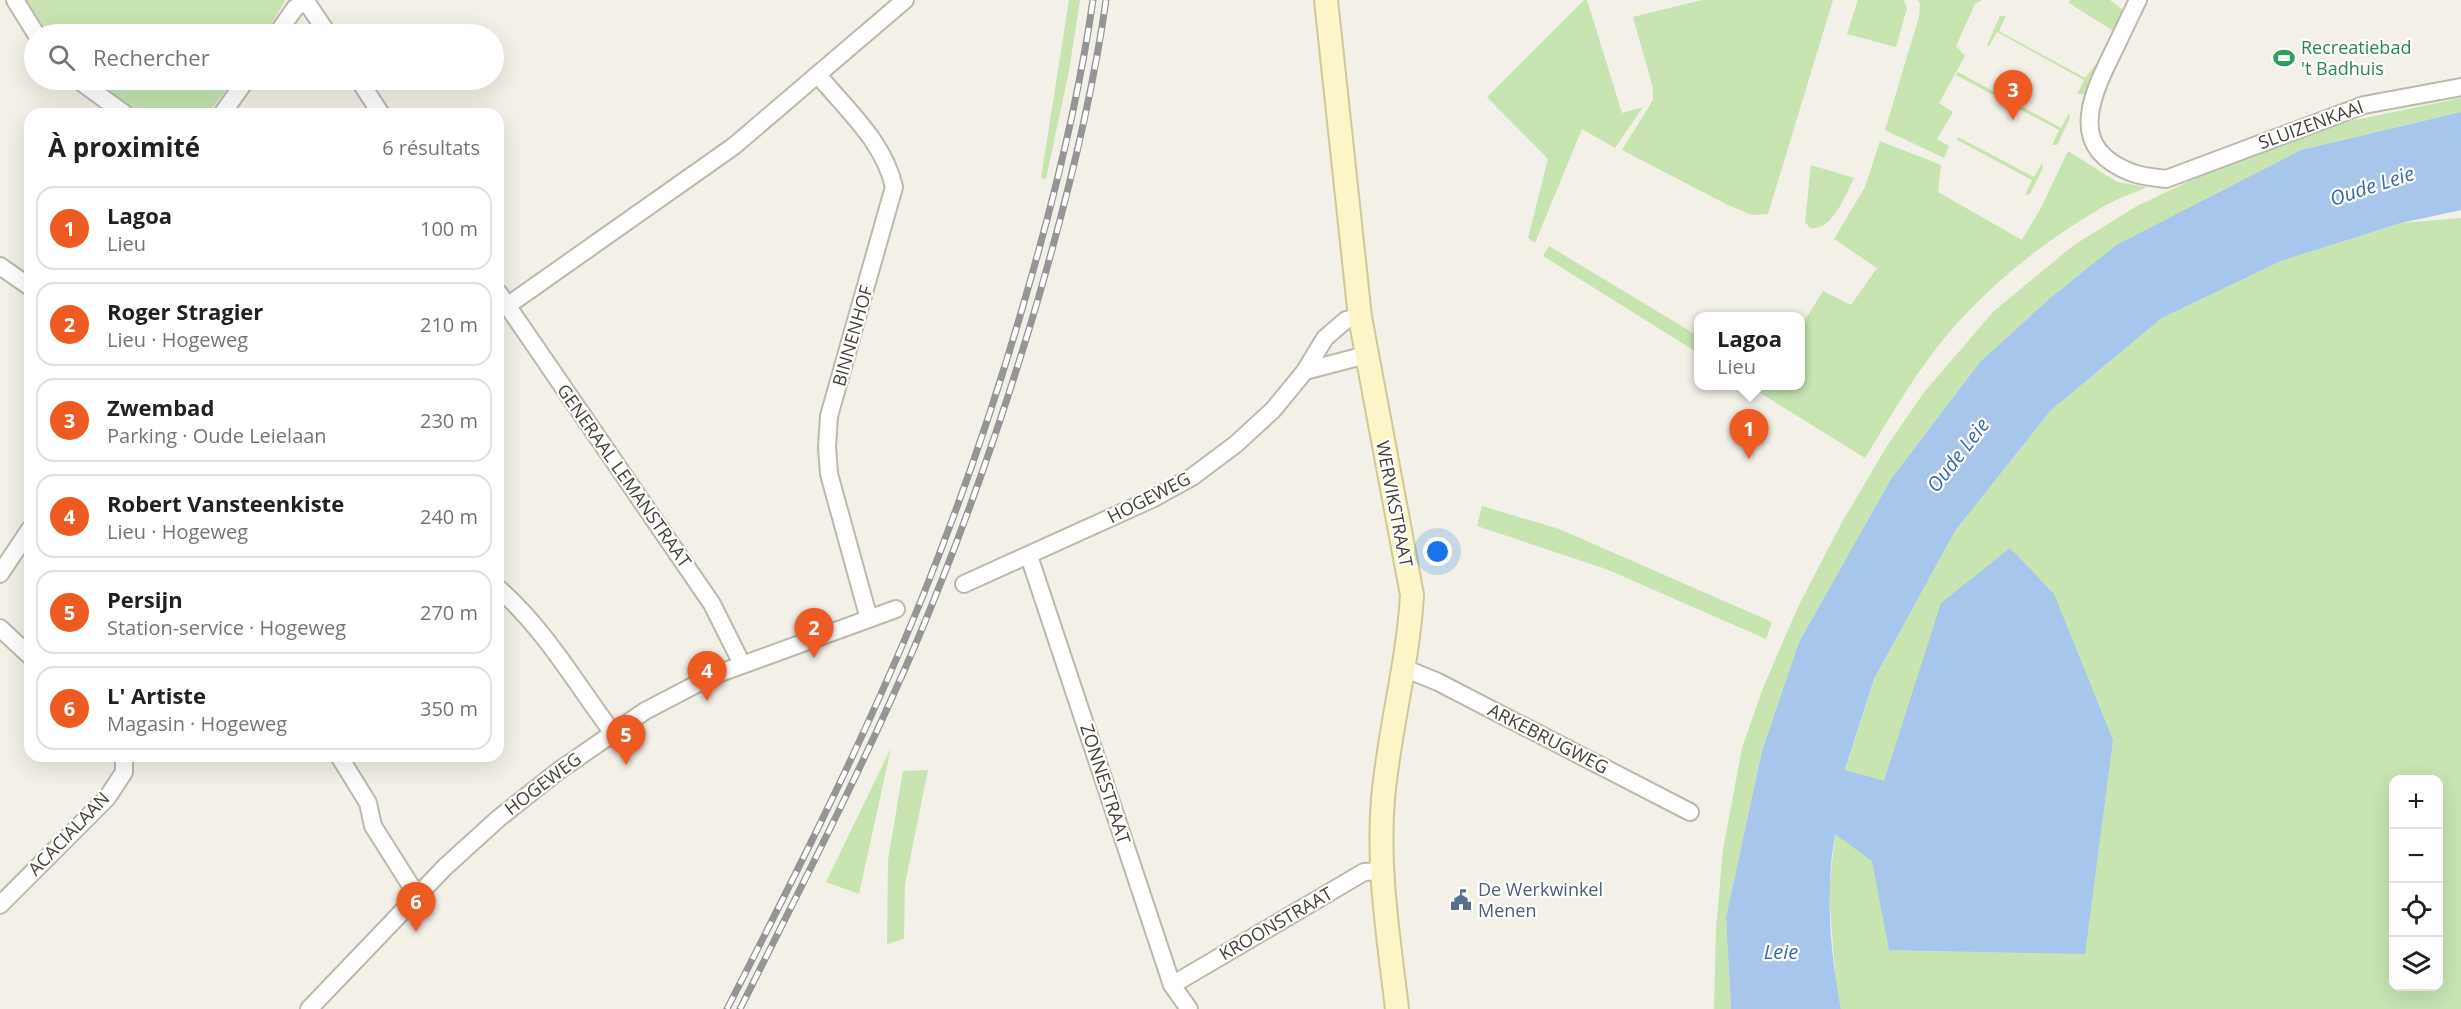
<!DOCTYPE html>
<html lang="fr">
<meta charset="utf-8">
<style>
:root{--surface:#fff;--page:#f6f6f6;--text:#202124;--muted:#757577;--line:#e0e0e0;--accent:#ed5a22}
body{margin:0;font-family:"Open Sans",sans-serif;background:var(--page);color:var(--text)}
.controls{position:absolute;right:18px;bottom:18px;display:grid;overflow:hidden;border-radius:12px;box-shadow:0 6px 24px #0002}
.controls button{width:54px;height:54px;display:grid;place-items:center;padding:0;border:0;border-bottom:2px solid var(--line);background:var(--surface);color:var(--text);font:30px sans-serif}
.you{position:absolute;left:1438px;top:552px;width:21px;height:21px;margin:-15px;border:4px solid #fff;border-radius:50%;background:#1a73e8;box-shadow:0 0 0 9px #1a73e833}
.badge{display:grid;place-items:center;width:39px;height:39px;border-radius:50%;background:var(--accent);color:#fff;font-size:20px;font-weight:700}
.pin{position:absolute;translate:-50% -50px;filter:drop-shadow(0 2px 3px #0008)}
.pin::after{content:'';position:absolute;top:32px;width:21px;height:18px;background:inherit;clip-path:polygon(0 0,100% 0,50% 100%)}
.popup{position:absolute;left:1694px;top:312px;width:111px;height:78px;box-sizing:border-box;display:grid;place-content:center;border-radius:12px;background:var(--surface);filter:drop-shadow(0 2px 4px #0005);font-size:20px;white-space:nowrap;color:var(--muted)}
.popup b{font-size:22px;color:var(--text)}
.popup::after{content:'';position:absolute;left:50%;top:100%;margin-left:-12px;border:12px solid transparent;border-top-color:var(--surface)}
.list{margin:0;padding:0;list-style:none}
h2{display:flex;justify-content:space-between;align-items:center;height:78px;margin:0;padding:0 24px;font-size:26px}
h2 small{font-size:20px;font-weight:400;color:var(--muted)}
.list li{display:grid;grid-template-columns:39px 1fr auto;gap:18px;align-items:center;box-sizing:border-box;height:84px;margin:0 12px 12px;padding:0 12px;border:2px solid var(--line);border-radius:18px}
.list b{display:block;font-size:22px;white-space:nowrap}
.list p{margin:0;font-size:20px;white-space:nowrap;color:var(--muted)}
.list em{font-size:20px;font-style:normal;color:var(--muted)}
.icon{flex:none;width:33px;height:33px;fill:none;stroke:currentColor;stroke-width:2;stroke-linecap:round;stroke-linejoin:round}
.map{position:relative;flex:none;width:2461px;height:1009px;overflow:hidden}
.search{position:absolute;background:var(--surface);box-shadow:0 6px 24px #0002;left:24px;top:24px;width:480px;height:66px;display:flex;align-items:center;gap:15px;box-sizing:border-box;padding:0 21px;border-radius:33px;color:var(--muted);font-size:22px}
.panel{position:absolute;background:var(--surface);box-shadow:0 6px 24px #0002;left:24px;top:108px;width:480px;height:654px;border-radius:18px}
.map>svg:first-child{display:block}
.green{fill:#c7e4b1;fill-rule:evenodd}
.water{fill:#a6c6ec}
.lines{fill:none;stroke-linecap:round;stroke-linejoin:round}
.street-casing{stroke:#bdb9aa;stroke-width:20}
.secondary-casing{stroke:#d0c898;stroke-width:26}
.street{stroke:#fff;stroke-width:16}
.secondary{stroke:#fbf5c7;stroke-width:22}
.rail-casing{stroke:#959595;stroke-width:7}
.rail{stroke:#fff;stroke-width:4.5;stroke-dasharray:14;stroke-linecap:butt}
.labels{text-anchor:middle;stroke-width:4.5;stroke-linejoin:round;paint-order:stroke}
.leisure-label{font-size:18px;fill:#27864d;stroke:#fff;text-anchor:start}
.street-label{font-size:18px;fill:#454136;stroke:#fff}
.service-label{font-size:18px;fill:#4e5e75;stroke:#fff;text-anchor:start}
.water-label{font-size:20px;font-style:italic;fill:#356aaa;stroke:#fff}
</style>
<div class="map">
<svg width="2461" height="1009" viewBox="0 0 2461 1009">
<rect width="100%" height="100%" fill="#f2f0e7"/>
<g class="green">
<path d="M25 0H284L285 1 265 34H49Z"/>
<path d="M1069 0H1080L1069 71 1046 179 1041 178Z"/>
<path d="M1584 0H1587L1622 113 1643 107 1615 148 1582 129 1535 243 1528 238 1548 159 1487 97Z"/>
<path d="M1702 0H1833L1768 214 1752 215 1726 204 1622 150 1653 100V88L1633 17Z"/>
<path d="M1858 0H1904L1907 8 1896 47 1847 34Z"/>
<path d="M1918 0H1982L1975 4 1956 46 1965 56 1939 103 1953 112 1937 139 1949 146 1944 158 1885 130 1919 17 1920 4Z"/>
<path d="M2070 0H2110L2124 11 2115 32 2069 3Z"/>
<path d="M2000 16H2006L1999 31 2085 78 2095 65 2096 70 2084 94H2077L2084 80 1997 32 1989 46 1987 45Z"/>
<path d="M1958 72 2061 128 2069 113 2070 118 2057 145H2052L2059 130 1956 75Z"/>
<path d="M88 80H233L208 114H134Z"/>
<path d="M2461 98V112L2301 150 2116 245 2049 299 1980 362 1891 479 1799 642 1762 751 1726 917 1731 1009H1714L1716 929 1723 850 1742 748 1763 688 1798 607 1841 524 1887 446 1925 391 1994 311 2074 245 2137 206 2209 172 2336 124Z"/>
<path d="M1958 137 2034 177 2042 163 2043 168 2030 194 2025 195 2032 180 1957 140Z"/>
<path d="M1880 141 1941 165 1938 192 2022 240 2042 206 2068 151 2117 182 2147 187C2132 194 2115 199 2101 208 2047 239 1993 282 1952 329 1918 368 1892 414 1865 458L1749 386H1800V328L1823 291 1851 305 1877 268 1834 239 1865 187Z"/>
<path d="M1811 165 1854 178C1845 195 1833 231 1810 228L1805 222Z"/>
<path d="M2461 218V1009H1841L1836 986 1829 894 1839 791 1874 679 1955 531 2051 410 2162 318 2281 261 2401 223ZM2394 780H2438V986H2394Z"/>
<path d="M1549 246 1698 336V353L1543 256Z"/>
<path d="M1482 506 1559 529 1772 622 1766 639 1606 569 1477 526Z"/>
<path d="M891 748 859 894 826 882Z"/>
<path d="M928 770 905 884 904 939 887 944 888 860 903 771Z"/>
</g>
<path class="water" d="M2461 112V210L2401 223 2281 261 2162 318 2051 410 1955 531 1874 679 1845 770 1884 781 1941 603 2010 548 2054 594 2113 740 2085 954 1889 950 1872 861 1835 834C1825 891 1830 953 1841 1009H1731L1726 917 1762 751 1799 642 1891 479 1980 362 2049 299 2116 245 2301 150Z"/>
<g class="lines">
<defs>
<g id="street">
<path d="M15 0 36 34"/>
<path d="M305 0 328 34"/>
<path d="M2138 0C2129 18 2121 36 2112 54 2089 101 2068 149 2133 173 2143 177 2155 177 2166 179L2364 105 2461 87"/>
<path d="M277 34 295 8 306 1"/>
<path d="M818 75C847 110 884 142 894 187L829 416 827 447 829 474 869 619"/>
<path d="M78 80 125 114"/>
<path d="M359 80 381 114"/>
<path d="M222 114 246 80"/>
<path d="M0 266 30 287"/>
<path d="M498 292 712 604 742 664"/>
<path d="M507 306 734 146 905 0"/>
<path d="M1305 371 1366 355"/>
<path d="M1029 556 1172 985 1189 1009"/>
<path d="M0 574 30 529"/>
<path d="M964 584 1152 499 1192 477 1236 444 1273 410 1305 371 1325 338 1346 320 1360 317"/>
<path d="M498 588C545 629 576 684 613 733"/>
<path d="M0 628 30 656"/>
<path d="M1404 668 1438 682 1690 812"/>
<path d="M339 756 368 803 373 826 411 886 421 893"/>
<path d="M0 905 107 798 124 772V756"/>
<path d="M1172 985 1364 872 1383 871"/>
<path d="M309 1009 445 867 499 818 557 772 645 711 712 676 896 609"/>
</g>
<path id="secondary" d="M1326 0 1360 317 1412 595C1408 664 1389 730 1383 799 1377 869 1389 940 1397 1009"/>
</defs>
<use href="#street" class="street-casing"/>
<use href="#secondary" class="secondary-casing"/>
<use href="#street" class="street"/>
<use href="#secondary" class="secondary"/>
<defs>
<g id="rail">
<path d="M727 1009C796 874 865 738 922 598 963 496 999 391 1029 285 1056 191 1079 97 1093 0"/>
<path d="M740 1009C800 889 861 771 914 648 963 533 1004 415 1039 296 1067 199 1092 100 1106 0"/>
</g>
</defs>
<use href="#rail" class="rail-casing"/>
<use href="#rail" class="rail"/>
</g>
<defs>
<symbol id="stadium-bare" viewBox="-9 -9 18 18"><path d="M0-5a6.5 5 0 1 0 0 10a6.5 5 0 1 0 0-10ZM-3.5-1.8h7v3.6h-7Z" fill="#2e9e5b" stroke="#fff" stroke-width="2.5" paint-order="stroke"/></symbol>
<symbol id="civic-bare" viewBox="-9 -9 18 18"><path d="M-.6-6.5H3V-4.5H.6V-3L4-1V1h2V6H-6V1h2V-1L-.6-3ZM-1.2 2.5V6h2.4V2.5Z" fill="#5c6f8a" stroke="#fff" stroke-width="2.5" paint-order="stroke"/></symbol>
</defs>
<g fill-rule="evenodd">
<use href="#stadium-bare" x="2269" y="43" width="30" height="30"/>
<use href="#civic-bare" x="1446" y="885" width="30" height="30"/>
</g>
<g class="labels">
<g class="leisure-label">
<text x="2301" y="54">Recreatiebad<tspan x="2301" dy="21">'t Badhuis</tspan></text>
</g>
<g class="street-label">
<text transform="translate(2311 125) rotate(-20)" y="6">SLUIZENKAAI</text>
<text transform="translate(853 336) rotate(-74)" y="6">BINNENHOF</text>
<text transform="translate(624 476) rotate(55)" y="6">GENERAAL LEMANSTRAAT</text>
<text transform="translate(1149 498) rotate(-27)" y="6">HOGEWEG</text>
<text transform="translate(1394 504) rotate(79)" y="6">WERVIKSTRAAT</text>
<text transform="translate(1548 739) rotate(27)" y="6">ARKEBRUGWEG</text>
<text transform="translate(543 784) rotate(-37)" y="6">HOGEWEG</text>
<text transform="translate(1105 784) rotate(72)" y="6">ZONNESTRAAT</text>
<text transform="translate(69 834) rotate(-46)" y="6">ACACIALAAN</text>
<text transform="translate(1276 924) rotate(-30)" y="6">KROONSTRAAT</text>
</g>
<g class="service-label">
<text x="1478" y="896">De Werkwinkel<tspan x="1478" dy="21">Menen</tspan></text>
</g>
<g class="water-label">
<text transform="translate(2372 186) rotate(-18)" y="7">Oude Leie</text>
<text transform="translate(1958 455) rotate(-52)" y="7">Oude Leie</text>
<text x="1781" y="959">Leie</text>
</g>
</g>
</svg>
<div class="controls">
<button>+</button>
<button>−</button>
<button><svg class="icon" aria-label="locate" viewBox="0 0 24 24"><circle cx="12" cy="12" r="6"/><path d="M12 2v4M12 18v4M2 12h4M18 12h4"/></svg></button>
<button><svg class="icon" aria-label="layers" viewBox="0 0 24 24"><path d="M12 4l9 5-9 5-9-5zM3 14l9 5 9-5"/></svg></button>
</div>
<div class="you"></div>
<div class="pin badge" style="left:1749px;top:459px">1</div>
<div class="popup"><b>Lagoa</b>Lieu</div>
<div class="pin badge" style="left:814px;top:658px">2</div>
<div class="pin badge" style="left:2013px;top:120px">3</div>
<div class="pin badge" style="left:707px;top:701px">4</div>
<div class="pin badge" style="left:626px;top:765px">5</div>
<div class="pin badge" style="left:416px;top:932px">6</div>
<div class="search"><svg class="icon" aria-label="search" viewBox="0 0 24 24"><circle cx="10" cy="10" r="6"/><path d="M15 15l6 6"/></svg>Rechercher</div>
<section class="panel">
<h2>À proximité<small>6 résultats</small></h2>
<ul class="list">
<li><span class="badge">1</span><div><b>Lagoa</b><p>Lieu</p></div><em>100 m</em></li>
<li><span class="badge">2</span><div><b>Roger Stragier</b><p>Lieu · Hogeweg</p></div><em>210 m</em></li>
<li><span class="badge">3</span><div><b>Zwembad</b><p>Parking · Oude Leielaan</p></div><em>230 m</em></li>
<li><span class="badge">4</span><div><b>Robert Vansteenkiste</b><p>Lieu · Hogeweg</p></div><em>240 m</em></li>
<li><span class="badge">5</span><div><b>Persijn</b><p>Station-service · Hogeweg</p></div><em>270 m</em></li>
<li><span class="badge">6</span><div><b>L' Artiste</b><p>Magasin · Hogeweg</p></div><em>350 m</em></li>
</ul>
</section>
</div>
